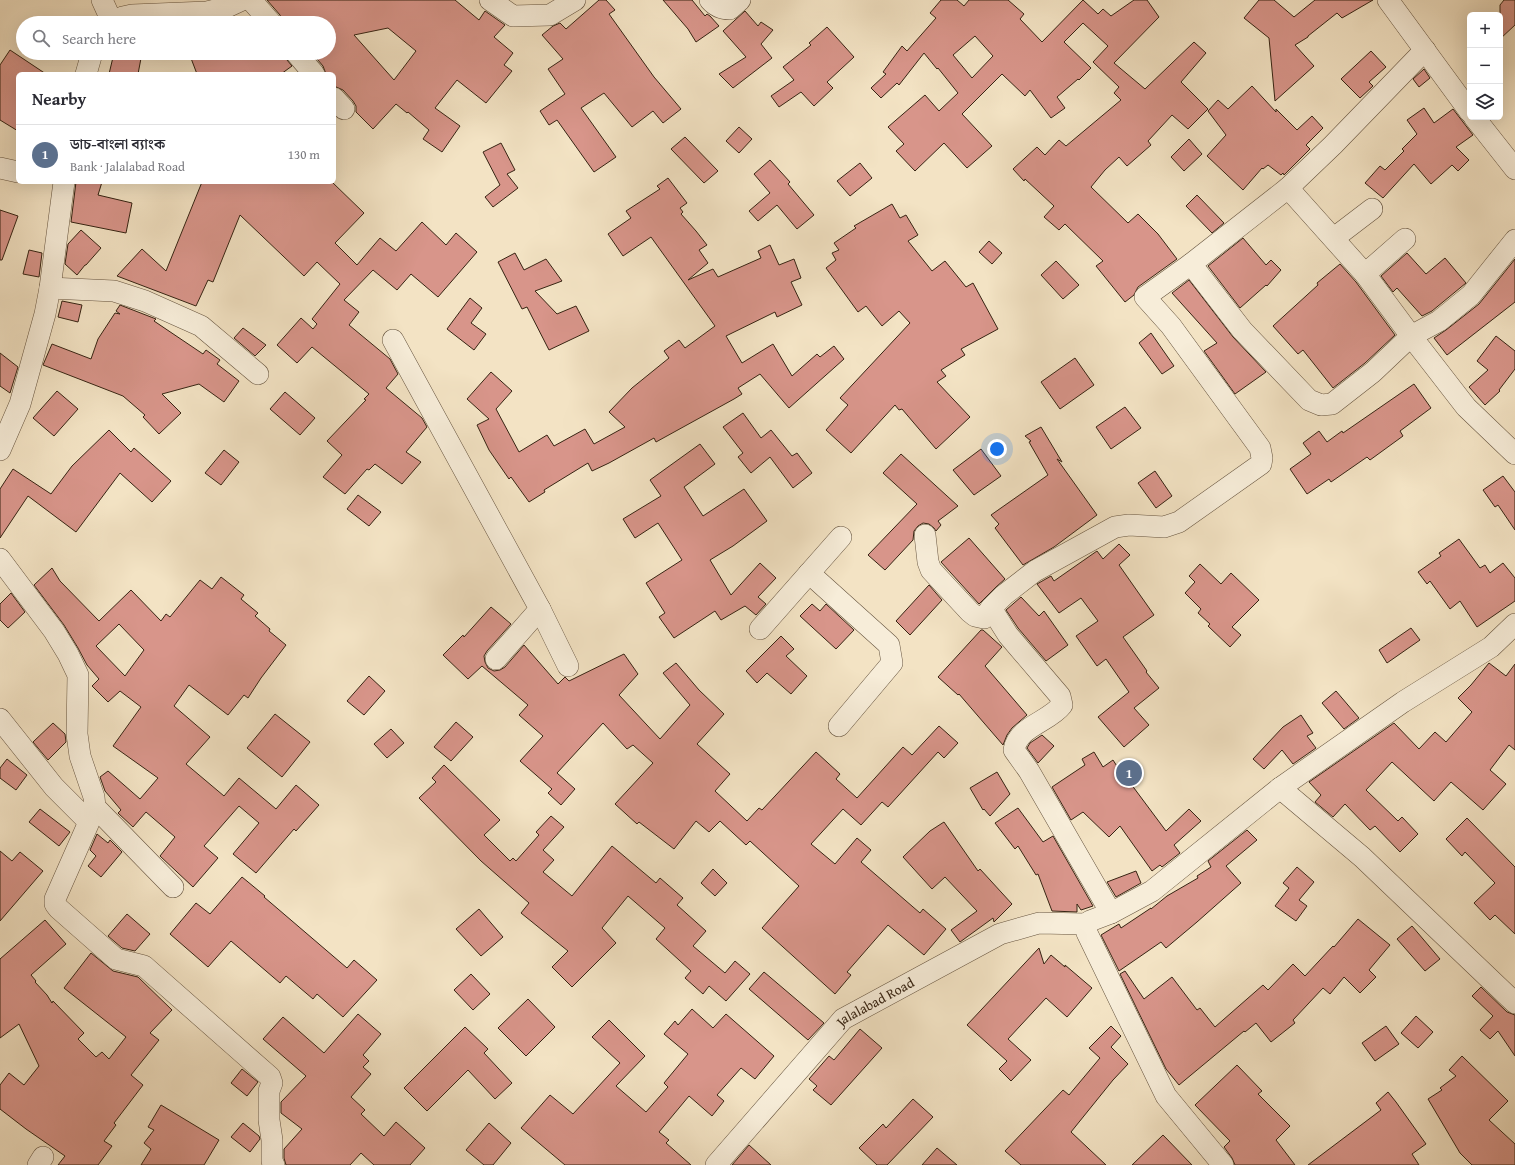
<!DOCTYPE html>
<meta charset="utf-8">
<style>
:root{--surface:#fff;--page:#f2f2f3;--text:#2b2b33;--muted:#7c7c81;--line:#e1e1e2;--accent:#b45309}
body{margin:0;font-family:"Gentium Book Plus","Noto Serif Bengali",serif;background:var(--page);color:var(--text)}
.controls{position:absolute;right:12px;top:12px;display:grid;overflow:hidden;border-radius:6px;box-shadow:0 4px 16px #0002}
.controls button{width:36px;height:36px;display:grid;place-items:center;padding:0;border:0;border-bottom:1px solid var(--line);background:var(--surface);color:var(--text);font:20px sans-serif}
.you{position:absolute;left:997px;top:449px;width:14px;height:14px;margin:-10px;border:3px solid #fff;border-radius:50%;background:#1a73e8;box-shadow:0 0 0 6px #1a73e833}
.badge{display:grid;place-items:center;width:26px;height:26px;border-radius:50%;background:var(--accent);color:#fff;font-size:13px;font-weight:700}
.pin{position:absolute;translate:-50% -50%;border:2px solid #fff;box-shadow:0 1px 4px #0006}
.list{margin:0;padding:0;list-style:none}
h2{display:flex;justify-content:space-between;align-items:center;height:52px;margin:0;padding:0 16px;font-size:17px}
h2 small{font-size:13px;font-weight:400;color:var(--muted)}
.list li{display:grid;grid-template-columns:26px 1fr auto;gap:12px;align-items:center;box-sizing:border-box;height:60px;padding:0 16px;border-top:1px solid var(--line)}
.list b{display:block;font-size:15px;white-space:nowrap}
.list p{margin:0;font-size:13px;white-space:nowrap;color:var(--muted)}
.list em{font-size:13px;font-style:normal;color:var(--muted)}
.icon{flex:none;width:22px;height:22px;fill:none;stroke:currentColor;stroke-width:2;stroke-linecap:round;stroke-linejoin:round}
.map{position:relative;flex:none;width:1515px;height:1165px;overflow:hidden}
.search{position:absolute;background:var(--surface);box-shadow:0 4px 16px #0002;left:16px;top:16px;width:320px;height:44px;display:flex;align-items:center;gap:10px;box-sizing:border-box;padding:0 14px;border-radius:22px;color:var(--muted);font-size:15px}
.panel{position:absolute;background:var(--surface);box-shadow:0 4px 16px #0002;left:16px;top:72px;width:320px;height:112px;border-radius:6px}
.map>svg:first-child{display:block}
.building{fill:#d8958a;stroke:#372413;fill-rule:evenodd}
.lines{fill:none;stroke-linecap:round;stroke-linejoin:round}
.minor-casing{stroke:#66543f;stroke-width:22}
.minor{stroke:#f7edd9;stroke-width:21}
.labels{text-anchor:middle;stroke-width:3.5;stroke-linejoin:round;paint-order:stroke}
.street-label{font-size:14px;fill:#372413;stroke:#f7edd9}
</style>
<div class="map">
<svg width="1515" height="1165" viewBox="0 0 1515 1165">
<rect width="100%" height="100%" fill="#f3e3c4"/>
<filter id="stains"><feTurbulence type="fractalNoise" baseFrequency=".005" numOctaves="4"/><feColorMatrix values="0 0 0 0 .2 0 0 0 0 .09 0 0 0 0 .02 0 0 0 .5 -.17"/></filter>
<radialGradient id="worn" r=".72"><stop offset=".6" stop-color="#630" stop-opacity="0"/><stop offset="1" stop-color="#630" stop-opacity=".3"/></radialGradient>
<g class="building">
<path d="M267 0H455L479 20 485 11 505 25 494 37 513 53 504 65 512 71 486 103 457 80 435 108 460 126 442 152 423 139 429 130 408 112 407 113 396 104 373 129 356 112V106L353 101 343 90 334 86V74H326L323 66 312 53H329V23H283L280 15ZM388 28 416 51 394 80 354 35Z"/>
<path d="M599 0H606L615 10 609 14 654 77 681 109 663 123 653 111 632 127 604 93 581 108 616 157 594 172 557 120 549 125 540 111 565 94 548 69 563 59 542 35 553 26 560 23 566 29Z"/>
<path d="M663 0H692L705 16 707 14 710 16 719 26 696 42 688 29Z"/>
<path d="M941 0H957L964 6 969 0H1008L1024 14 1020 19 1042 42 1083 0 1098 14 1103 9 1111 16 1134 0H1147L1159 17 1114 63 1145 89 1194 42 1206 53 1181 82 1208 109 1188 129 1172 115 1148 141 1151 145 1127 166 1119 157 1105 170 1091 187 1128 223 1138 214 1158 234 1177 259 1138 287 1134 295 1125 302 1096 266 1103 261 1065 224 1059 230 1044 217 1054 206 1025 179 1024 181 1013 169 1037 147 1045 155 1059 140 1066 146 1121 100 1114 93 1119 87 1093 62 1108 46 1083 23 1064 42 1091 68 1079 80 1078 79 1057 97 1065 108 1051 118 1030 90 1025 96 1002 74 962 114 992 146 967 168 944 143 915 171 896 151 904 144 888 127 925 95 939 111 958 93 938 68 937 69 924 53 899 85 897 83 881 98 871 88 886 74 883 72 902 46 907 51 936 18 930 13ZM975 36 993 56 972 78 953 55Z"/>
<path d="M1259 0H1274L1294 17 1315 0H1373L1342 18 1337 13 1308 36V37L1295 45 1314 66 1275 101 1269 38 1244 18Z"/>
<path d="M1504 0H1515V25L1500 39V5Z"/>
<path d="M745 11 758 26 761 22 773 30 761 44 772 58 733 88 719 74 746 57 723 31Z"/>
<path d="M827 27 854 57 827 82 833 88 814 106 801 92 779 107 771 96 794 80 783 67 811 45 809 43Z"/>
<path d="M10 50 46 74H18V131L0 120V65Z"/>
<path d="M1371 51 1386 67 1369 82 1373 86 1360 98 1341 79Z"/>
<path d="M114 53H142L138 74H109Z"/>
<path d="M189 53H284L287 60 292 66 281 74H197Z"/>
<path d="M1424 69 1430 78 1419 87 1413 79Z"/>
<path d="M1252 86 1276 112V109L1297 130 1312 116 1323 128 1306 145 1310 149 1284 175 1283 173 1281 175 1268 165 1263 169 1262 168 1243 190 1207 156 1226 135 1208 111 1218 100 1228 109Z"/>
<path d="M1424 108 1434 123 1453 109 1473 135 1456 147 1469 160 1458 171 1452 165 1431 184 1414 164 1383 198 1365 183 1380 166 1385 170 1404 151 1402 149 1417 134 1407 120Z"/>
<path d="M739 127 752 139 739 153 726 141Z"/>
<path d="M685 137 718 171 704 183 671 149Z"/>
<path d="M1189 139 1202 154 1184 171 1171 157Z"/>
<path d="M501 143 515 170 507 174 518 188 493 207 485 197 500 185 483 152Z"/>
<path d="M770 160 790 182 788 184 814 215 797 229 777 205 758 221 749 211 770 193 754 174Z"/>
<path d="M860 163 872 178 850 196 837 181Z"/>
<path d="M668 178 687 203 680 208 683 212 681 214 696 231 707 245 699 250 708 263 688 280 713 269 718 277 761 258 758 251 770 245 779 265 794 259 801 278 791 282 802 305 777 317 775 312 726 336 742 363 773 344 792 376 817 354 820 357 834 346 844 359 789 408 760 374 738 388 742 394 734 399 656 442 654 438 609 463 592 471 588 463 544 490 545 492 529 502 511 477 509 479 489 450 477 425 489 419 467 399 491 372 512 391 496 409 519 452 547 435 554 446 585 429 594 444 625 427 609 412 632 388 669 358 664 351 679 340 685 348 715 326 651 237 623 256 608 234 631 218 626 211 660 189 657 186Z"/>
<path d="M76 182H102L98 195 132 203 126 233 71 222Z"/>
<path d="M202 182H332L364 213 335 243 357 265 380 238 396 251 422 222 446 245 456 233 477 252 438 297 411 274 397 290 373 270 344 300 359 312 349 325 390 359 398 374 386 388 422 418 427 427 406 452 421 462 402 484 375 464 369 470 367 469 345 494 323 477 342 455 327 441 366 400 364 399 369 394 312 347 297 363 277 345 301 318 313 329 317 324 312 319 340 284 317 262 304 276 240 215 213 282 208 280 196 306 117 276 142 249 166 271Z"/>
<path d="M1197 195 1224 223 1212 233 1186 206Z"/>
<path d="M892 204 900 218 906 215 918 235 908 241 932 271 945 261 966 287 973 283 998 329 961 349 965 355 941 370 946 376 937 382 970 417 936 449 902 409 899 410 895 405 851 453 826 430 848 405 840 398 910 323 899 311 882 326 866 306 858 312 826 268 836 260 832 253 839 250 834 243 856 228 854 226Z"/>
<path d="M0 210 18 216 2 260H0Z"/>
<path d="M81 230 101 248 86 265H85L77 275 65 264 68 244Z"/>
<path d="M1243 238 1266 265 1271 260 1281 270 1267 286 1266 285 1240 308 1208 266Z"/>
<path d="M989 241 1002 253 992 264 979 252Z"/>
<path d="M29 250 42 253 39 277 23 274Z"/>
<path d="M515 253 524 270 546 259 562 281 535 291 557 314 576 306 589 331 549 350 527 307 522 309 498 262Z"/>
<path d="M1407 253 1426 274 1445 258 1466 283 1432 311 1422 316 1397 288 1393 292 1381 276Z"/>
<path d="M1515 259V302L1447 355 1434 338 1446 330 1479 304Z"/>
<path d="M1056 261 1079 285 1063 299 1041 275Z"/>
<path d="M1340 264 1356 282 1395 335 1365 363 1333 388 1303 350 1298 354 1273 326 1318 285 1317 283Z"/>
<path d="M1189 280 1233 337 1266 372 1235 394 1204 351 1217 343 1172 293Z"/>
<path d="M470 298 482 308 471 323 486 334 474 350 447 329Z"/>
<path d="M62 301 82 305 78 322 58 317Z"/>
<path d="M120 305 156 319 154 321 203 354 206 350 220 360 217 364 239 381 224 402 199 384 162 394 181 413 159 434 143 417 145 415 123 396 43 365 52 344 91 359 98 339 115 313 120 314 116 311Z"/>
<path d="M243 328 266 345 255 356 234 338Z"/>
<path d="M1151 333 1174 366 1162 374 1139 343Z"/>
<path d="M1496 336 1515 351V369L1499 390 1500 391 1485 405 1469 387 1488 370 1477 361Z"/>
<path d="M0 353 18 367 10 393 0 386Z"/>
<path d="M1075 358 1094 385 1060 409 1041 382Z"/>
<path d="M1414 384 1431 408 1400 431 1403 436 1370 460 1367 457 1331 482 1329 479 1307 494 1290 469 1311 454 1303 443 1319 431 1327 442 1342 431 1343 433Z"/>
<path d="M57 391 78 409 54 436 33 418Z"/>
<path d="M285 392 315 418 300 435 270 409Z"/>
<path d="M1125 407 1141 428 1111 449 1096 427Z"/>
<path d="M743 413 761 438 771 430 792 456 797 453 812 473 793 488 770 457 751 473 738 457 743 453 723 427Z"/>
<path d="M1041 427 1062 462 1057 459 1097 515 1054 547 1023 565 995 528 999 524 991 515 1048 475 1029 442 1031 441 1025 436Z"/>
<path d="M109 430 131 452 134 448 171 481 152 502 120 473 76 532 28 496 0 538V489L13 469 51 494 72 466Z"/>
<path d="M700 444 715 464 684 487 703 516 744 489 767 521 733 546 710 560 731 595 760 563 776 578 758 597 766 604 756 615 745 606 721 620 715 611 674 638 659 617 665 613 646 583 682 560 658 523 635 538 623 519 661 496 650 480Z"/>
<path d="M981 449 1001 476 974 495 953 470Z"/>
<path d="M224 450 239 462 221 485 205 473Z"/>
<path d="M901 454 958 506 938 521 941 525 936 531 934 528 929 524 923 523 918 526 914 531 913 540 885 570 868 555 917 504 883 473Z"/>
<path d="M1155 471 1172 496 1156 508 1138 483Z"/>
<path d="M1503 476 1515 492V530L1498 505 1495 507 1483 490Z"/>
<path d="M358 495 381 512 369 526 347 509Z"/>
<path d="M969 538 1005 579 996 587 979 604 941 562Z"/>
<path d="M1459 539 1480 568 1485 565 1490 573 1503 563 1515 578V601L1477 627 1460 601 1450 609 1430 581 1427 584 1418 572 1441 556 1439 553Z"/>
<path d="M1119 544 1130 555 1119 565 1154 615 1123 637 1147 671 1146 672 1159 688 1134 708 1149 725 1124 747 1098 717 1129 692 1106 659 1097 666 1076 636 1098 621 1081 598 1059 613 1037 584 1051 576 1054 581 1097 551 1103 559Z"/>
<path d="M1200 564 1221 584 1231 573 1259 600 1232 627 1241 635 1230 647 1208 626 1210 624 1198 613 1201 609 1185 593 1195 582 1189 576Z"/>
<path d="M52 568 60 581 99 621 131 590 161 621 166 614 170 617 200 580 212 589 221 577 244 595 241 599 258 613 255 616 270 629 269 631 286 645 261 678 248 698 244 695 228 715 189 685 174 706 210 737 186 764 224 796 239 778 276 809 296 785 319 805 296 831 294 829 256 873 233 854 259 823 239 806 204 846 218 858 193 887 160 856 175 837 146 812 133 827 118 813 121 810 105 791 100 777 108 771 140 799 158 778 113 746 141 707 120 691 108 702 92 686 99 679 87 665 78 648 64 625 34 585ZM119 624 144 650 125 676 96 646Z"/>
<path d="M929 585 942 600 910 635 896 621Z"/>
<path d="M11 593 25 612 8 628 0 620V604Z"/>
<path d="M1021 597 1039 616 1044 611 1068 645 1046 661 1018 628 1006 610Z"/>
<path d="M812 604 820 611 826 604 854 630 836 649 800 616Z"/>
<path d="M491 607 511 624 487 651 484 656 485 662 488 668 494 671 500 670 505 667 524 645 558 684 565 677 569 681 624 654 638 674 619 695 660 739 690 705 663 673 676 663 699 690 724 714 697 744 730 774 715 791 747 821 759 808 762 810 816 752 840 774 836 779 857 798 903 747 912 755 939 726 958 743 944 758 938 752 888 807 882 802 861 825 843 809 811 844 835 864 857 838 871 850 861 862 920 913 923 909 946 929 924 955 888 925 847 972 851 975 835 994 762 928 799 886 750 841 746 845 720 821 709 832 696 821 674 849 639 822 637 824 615 804 653 763 633 745 627 749 603 723 557 773 575 789 561 805 548 793 552 789 520 761 543 736 519 715 528 705 482 666 468 679 443 655 463 635 464 637Z"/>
<path d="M1411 628 1420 640 1387 663 1379 650Z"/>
<path d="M981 630H983L1002 647 985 666 1027 715 1012 728 1007 735 1003 745 959 694 958 695 938 677Z"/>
<path d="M781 636 794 649 786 656 807 676 791 694 767 673 757 683 746 671Z"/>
<path d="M1489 663 1506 676 1515 664V750L1509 745 1490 770 1506 784 1483 810 1451 782 1434 801 1392 762 1366 790 1398 821 1402 817 1418 834 1400 852 1375 826 1370 830 1345 804 1333 817 1315 802 1321 795 1309 782 1394 723 1419 749 1435 732 1446 742 1472 712 1458 698 1471 685Z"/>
<path d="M369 676 385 691 364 715 347 701Z"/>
<path d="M1336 691 1359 718 1344 729 1322 703Z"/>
<path d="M275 714 310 742 282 777 247 748Z"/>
<path d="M1301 715 1313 733 1307 736 1316 748 1293 764 1282 750 1264 769 1253 759 1283 727Z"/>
<path d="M456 722 473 737 451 761 434 747Z"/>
<path d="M53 723 65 734 66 742 48 760 33 742Z"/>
<path d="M391 729 404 743 387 758 374 744Z"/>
<path d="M1042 735 1054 746 1038 763 1027 748 1030 743Z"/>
<path d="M1094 752 1103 767 1113 760 1129 785 1131 784 1166 831 1189 809 1201 821 1174 845 1180 853 1162 867 1160 865 1152 871 1120 826 1109 837 1083 812 1071 820 1052 787 1085 765 1082 759Z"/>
<path d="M7 759 27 775 16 790 0 778V768Z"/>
<path d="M444 765 500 820 484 835 510 861 513 858 516 861 539 835 536 832 551 816 564 827 543 850 554 860 543 872 572 896 612 846 656 883 660 878 683 898 677 905 706 931 693 946 725 973 735 961 750 974 726 1001 709 986 703 994 685 978 691 971 656 939 665 928 628 896 602 928 616 943 572 987 552 967 568 951 521 913 529 903 481 861 419 798 436 782 432 778Z"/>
<path d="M997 772 1010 794 990 816 984 809 983 810 970 788Z"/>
<path d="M1018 808 1043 842 1053 836 1093 906 1081 910 1077 904V912L1052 911 1038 874 1036 875 1018 846 1015 849 995 823Z"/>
<path d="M40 809 70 832 59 846 29 822Z"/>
<path d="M1467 818 1515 867V934L1495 915 1490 920 1474 903 1495 883 1465 852 1462 856 1446 839Z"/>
<path d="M944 822 978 871 980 869 1012 904 994 922 993 918 960 942 951 930 977 911 945 877 932 889 903 857 930 831Z"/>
<path d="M1247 830 1257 840 1226 866 1241 883 1197 922 1166 948 1161 942 1119 971 1101 935 1119 924 1121 928 1151 908V909L1167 896 1198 878 1197 876 1211 867 1208 861Z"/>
<path d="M97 834 108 843 110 840 122 852 101 877 88 866 96 856 90 850Z"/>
<path d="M0 851 12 861 20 852 43 871 0 921Z"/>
<path d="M1297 867 1314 882 1299 900 1307 906 1296 921 1275 906 1289 888 1283 883Z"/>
<path d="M713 869 727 883 715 896 701 883Z"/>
<path d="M1136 871 1141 883 1116 897 1107 882Z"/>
<path d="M242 877 265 896 264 897 347 968 354 960 377 980 343 1017 317 994 313 999 286 976 280 983 231 941 208 967 170 934 196 903 210 914Z"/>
<path d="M479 909 503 937 481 956 456 929Z"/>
<path d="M127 914 150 934 135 951 122 948 108 936Z"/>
<path d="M1358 919 1390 945 1369 970 1376 977 1360 993 1344 977 1330 994 1323 988 1293 1020 1295 1023 1271 1042 1256 1023 1245 1032 1244 1031 1179 1085 1166 1069 1120 974 1125 971 1144 999 1172 977 1197 1010 1200 1008 1215 1027 1263 985 1268 990 1293 964 1305 976 1333 946 1334 947Z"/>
<path d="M45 920 66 944 31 975 36 981 35 982 47 995 52 1003 53 1001 84 1033 78 1039 96 1057 102 1052 109 1059 126 1037 64 988 91 953 113 971 138 977 172 1010 150 1033 159 1040 131 1075 143 1085 114 1123 116 1125 104 1141 112 1146 98 1165H58L65 1156 26 1129 0 1109V1085L9 1073 24 1085 39 1066 19 1024 0 1038V959Z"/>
<path d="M1412 926 1440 959 1425 971 1397 939Z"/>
<path d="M1039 948 1044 964 1051 955 1065 967V965L1092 988 1067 1017 1046 998 1008 1039 1031 1060 1011 1081 999 1069 1007 1061 967 1025Z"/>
<path d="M764 972 824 1023 808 1040 749 989Z"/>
<path d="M471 974 490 994 473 1010 454 990Z"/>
<path d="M1481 987 1507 1012 1515 1015V1056L1498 1031 1490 1039 1480 1030 1493 1016 1472 996Z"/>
<path d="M528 999 555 1027 526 1056 498 1028Z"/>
<path d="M692 1009 713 1028 726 1014 774 1056 755 1079 741 1068 717 1095 724 1101 712 1116 689 1096 659 1132 669 1140 666 1143 691 1165H565L521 1128 550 1095 573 1114 620 1063 592 1037 609 1020 645 1056 616 1086 646 1112 668 1087 664 1083 688 1054 664 1034 675 1021 678 1025Z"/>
<path d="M358 1014 381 1034 363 1055 369 1061 363 1067 371 1074 351 1097 365 1110 361 1114 384 1136 396 1122 425 1148 410 1165H374L361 1153 350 1165H286L284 1158V1149L302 1129 281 1113V1102L306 1076 263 1039 283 1017 324 1053Z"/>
<path d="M1416 1016 1433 1032 1418 1048 1401 1033Z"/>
<path d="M1111 1026 1121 1036 1111 1047 1128 1064 1113 1080 1071 1132 1106 1165H1021L1005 1151 1063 1090 1069 1095 1100 1058 1089 1048Z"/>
<path d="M1386 1026 1399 1044 1375 1061 1362 1043Z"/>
<path d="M465 1027 488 1049 484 1053 512 1083 495 1099 468 1070 427 1111 404 1088Z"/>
<path d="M860 1029 882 1048 831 1105 813 1090 817 1086 809 1079 829 1056 834 1060Z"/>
<path d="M1462 1056 1508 1101 1489 1120 1515 1144V1165H1472L1460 1153 1428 1099 1442 1090 1440 1088 1456 1076 1449 1070Z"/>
<path d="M1237 1065 1262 1091 1258 1094 1290 1126 1276 1140 1295 1165H1235L1232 1158 1224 1147 1230 1141 1195 1105Z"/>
<path d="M242 1069 258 1082 247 1096 231 1083Z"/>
<path d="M1388 1092 1396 1102 1426 1144 1412 1154 1419 1165H1308L1381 1110 1376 1103Z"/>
<path d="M913 1099 933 1117 887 1165H877L859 1148 883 1124 886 1128Z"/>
<path d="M161 1105 219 1140 204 1165H141L151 1149 144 1143 154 1130 148 1127Z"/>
<path d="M243 1123 259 1136 260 1139 250 1152 231 1137Z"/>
<path d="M489 1123 511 1143 493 1165H484L466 1150Z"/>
<path d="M1163 1135 1192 1165H1132Z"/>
<path d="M749 1145 771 1165H732Z"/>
<path d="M937 1148 957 1165H922Z"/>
</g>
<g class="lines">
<defs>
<g id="minor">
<path d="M102 0 112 22"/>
<path d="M251 0 271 23"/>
<path d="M490 0 513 16 550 15 575 0"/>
<path d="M710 0C716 7 722 9 730 9L740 0"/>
<path d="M1388 0 1470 112"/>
<path d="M111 23 123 17 132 15 207 12 227 7 242 0"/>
<path d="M1425 50 1333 145 1288 188 1191 264 1242 330 1309 400 1321 405 1332 404 1373 372 1411 336 1466 407 1515 454"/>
<path d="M296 53 314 74"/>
<path d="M86 74 92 53"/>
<path d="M334 98 344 109"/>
<path d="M1474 117 1515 169"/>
<path d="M0 168 18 172"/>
<path d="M1288 188 1365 274 1411 336 1439 321 1471 295 1515 240"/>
<path d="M1334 238 1372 209"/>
<path d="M1365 274 1405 239"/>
<path d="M50 288 114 291 145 301 201 326 258 374"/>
<path d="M393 340 540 609 496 659"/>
<path d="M0 450 20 404 45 314 50 288 64 182"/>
<path d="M925 535 928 562 931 570 970 612 975 616 984 618 991 608"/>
<path d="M0 559 54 631 68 654 78 675 77 734 80 756 94 797 95 807 173 887"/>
<path d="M809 573 889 645 892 663 839 726"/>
<path d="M540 609 568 666"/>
<path d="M760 629 841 537"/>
<path d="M0 719 54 787 89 822 55 899V904L58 908 116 959 144 966 270 1077 272 1083 269 1091V1120L272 1140V1161L274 1165"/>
<path d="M1280 788 1362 857 1515 1003"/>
<path d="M1111 913 1029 771 1014 750C1018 726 1049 722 1062 705L1060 696 1008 635 991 608 1004 595 1035 571 1115 527 1129 525 1164 527 1179 522 1261 464 1262 458 1260 448 1171 326 1145 297 1191 264"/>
<path d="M1086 924 1090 921 1111 913 1152 891 1280 788 1403 702 1491 647 1515 624"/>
<path d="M1086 924 1087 933 1166 1096 1223 1165"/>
<path d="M38 1165 43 1157"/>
<path id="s1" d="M716 1165 843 1019 1000 934 1039 923 1086 924"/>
</g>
</defs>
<use href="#minor" class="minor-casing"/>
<use href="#minor" class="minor"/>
</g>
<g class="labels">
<g class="street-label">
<text dy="5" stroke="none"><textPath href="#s1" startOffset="230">Jalalabad Road</textPath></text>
</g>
</g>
<rect width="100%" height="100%" filter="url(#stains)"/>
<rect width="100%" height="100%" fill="url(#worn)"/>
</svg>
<div class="controls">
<button>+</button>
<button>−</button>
<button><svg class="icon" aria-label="layers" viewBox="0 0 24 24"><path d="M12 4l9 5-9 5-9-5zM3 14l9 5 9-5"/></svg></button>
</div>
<div class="you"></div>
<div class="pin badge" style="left:1129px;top:773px;background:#5c6f8a">1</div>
<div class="search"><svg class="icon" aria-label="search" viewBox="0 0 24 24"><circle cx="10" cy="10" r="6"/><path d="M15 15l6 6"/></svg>Search here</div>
<section class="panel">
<h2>Nearby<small></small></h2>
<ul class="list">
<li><span class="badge" style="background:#5c6f8a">1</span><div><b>ডাচ-বাংলা ব্যাংক</b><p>Bank · Jalalabad Road</p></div><em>130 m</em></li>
</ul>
</section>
</div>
